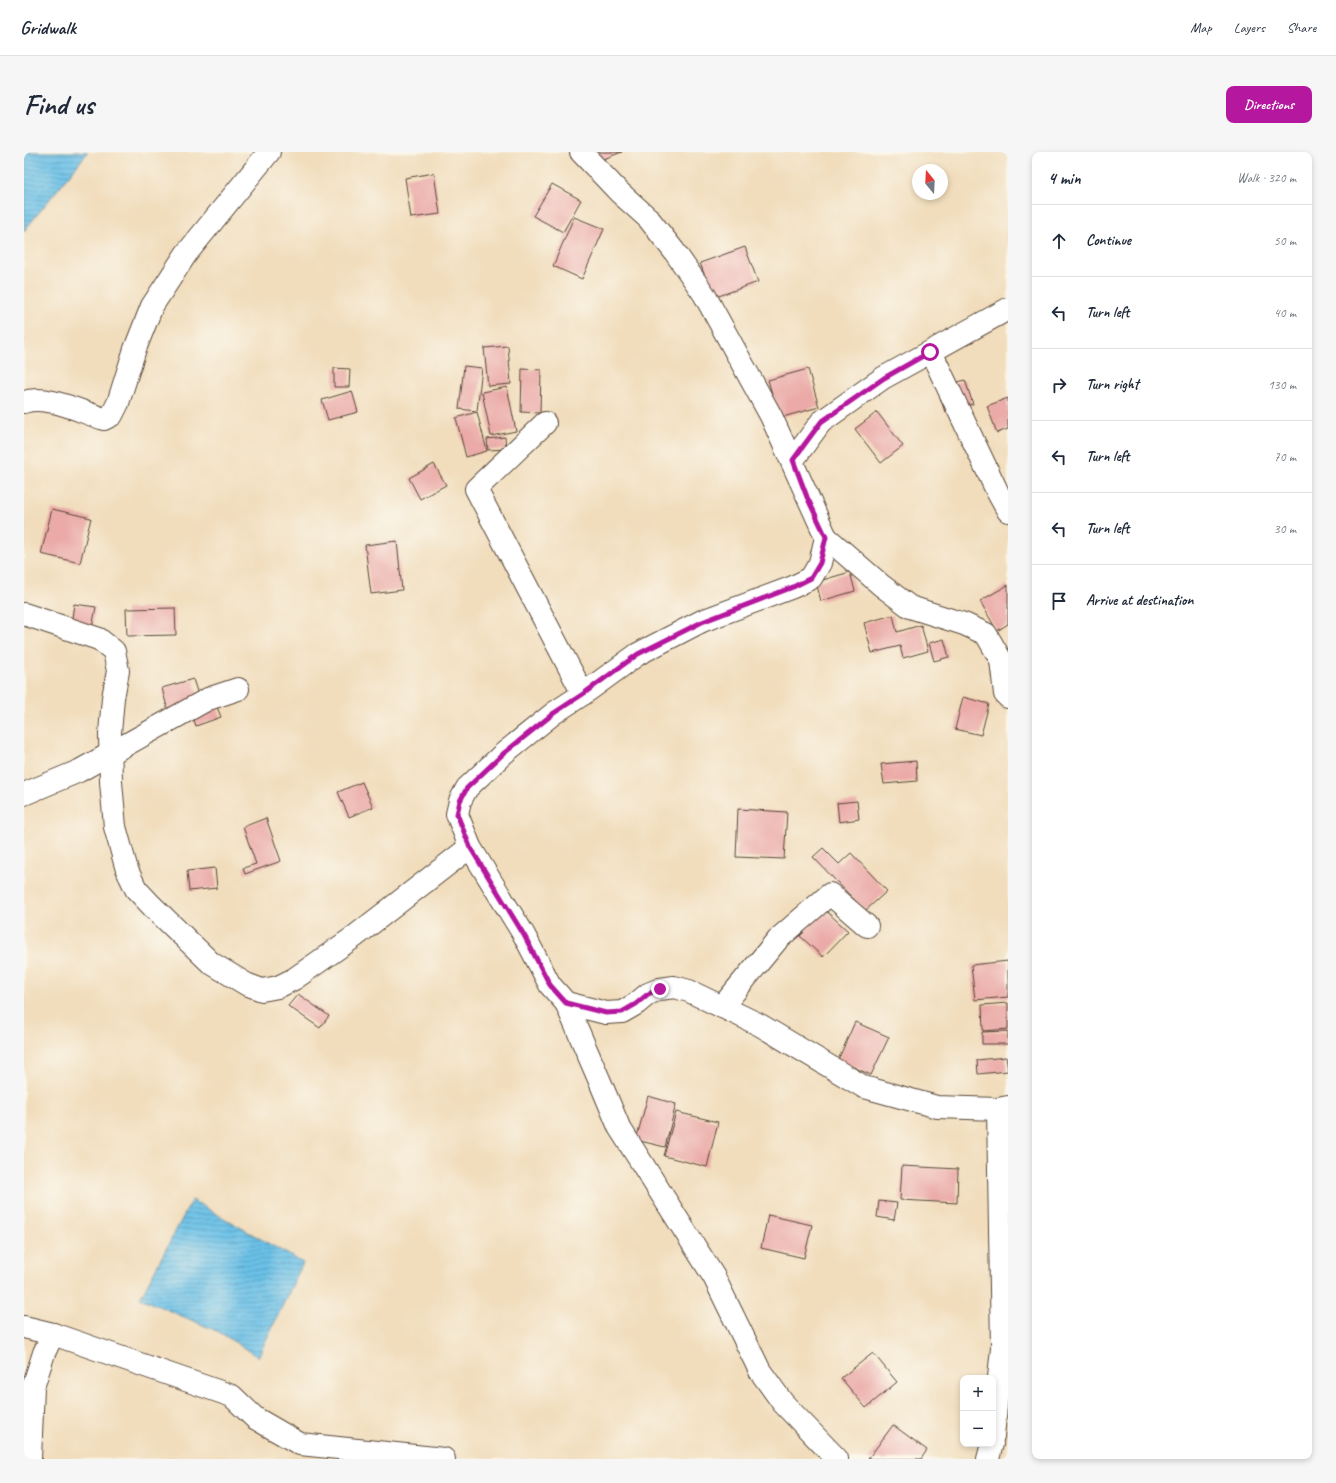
<!DOCTYPE html>
<meta charset="utf-8">
<style>
:root{--surface:#fff;--page:#f6f6f7;--text:#1f2937;--muted:#747a83;--line:#e0e1e3;--accent:#b5179e}
body{margin:0;font-family:Caveat,sans-serif;background:var(--page);color:var(--text)}
.controls{position:absolute;right:12px;bottom:12px;display:grid;overflow:hidden;border-radius:8px;box-shadow:0 2px 6px #0003}
.controls button{width:36px;height:36px;display:grid;place-items:center;padding:0;border:0;border-bottom:1px solid var(--line);background:var(--surface);color:var(--text);font:20px sans-serif}
.compass{position:absolute;left:888px;top:12px;width:36px;height:36px;border-radius:50%;background:var(--surface);box-shadow:0 2px 6px #0003;rotate:342deg}
.stop{position:absolute;width:12px;height:12px;margin:-9px;border:3px solid #b5179e;border-radius:50%;background:#fff}
.stop.end{background:#b5179e;border-color:#fff;box-shadow:0 1px 4px #0008}
.list{margin:0;padding:0;list-style:none}
h2{display:flex;justify-content:space-between;align-items:center;height:52px;margin:0;padding:0 16px;font-size:17px}
h2 small{font-size:13px;font-weight:400;color:var(--muted)}
.list li{display:grid;grid-template-columns:26px 1fr auto;gap:12px;align-items:center;box-sizing:border-box;height:72px;padding:0 16px;border-top:1px solid var(--line)}
.list b{display:block;font-size:15px;white-space:nowrap}
.list em{font-size:13px;font-style:normal;color:var(--muted)}
.icon{flex:none;width:22px;height:22px;fill:none;stroke:currentColor;stroke-width:2;stroke-linecap:round;stroke-linejoin:round}
.map{position:relative;flex:none;width:984px;height:1307px;overflow:hidden;border-radius:8px}
header{display:flex;align-items:center;gap:24px;box-sizing:border-box;height:56px;padding:0 20px;background:var(--surface);border-bottom:1px solid var(--line)}
header strong{font-size:19px}
nav{display:flex;gap:22px;margin-inline-start:auto;font-size:14px}
.intro{display:flex;align-items:center;justify-content:space-between;box-sizing:border-box;height:96px;padding:0 24px}
h1{margin:0;font-size:28px}
.button{padding:10px 18px;border-radius:8px;background:var(--accent);color:#fff;font-size:14px;font-weight:700}
main{display:flex;gap:24px;padding:0 24px}
aside{flex:1;background:var(--surface);border-radius:8px;box-shadow:0 2px 6px #0003}
.map>svg:first-child{display:block}
.water{fill:url(#water-rules);stroke:#537683}
.building{fill:#ebaaa7}
.lines{fill:none;stroke-linecap:round;stroke-linejoin:round}
.minor-casing{stroke:#564536;stroke-width:24}
.minor{stroke:#fff;stroke-width:22}
.route{stroke:#b5179e;stroke-width:5}
</style>
<header>
<strong>Gridwalk</strong>
<nav><a>Map</a><a>Layers</a><a>Share</a></nav>
</header>
<div class="intro"><h1>Find us</h1><a class="button">Directions</a></div>
<main>
<div class="map">
<svg width="984" height="1307" viewBox="0 0 984 1307">
<defs>
<pattern id="water-rules" width="6" height="5" patternUnits="userSpaceOnUse"><rect width="6" height="5" fill="#6bc1e8"/><path d="M0 2.5h6" fill="none" stroke="#599dbb"/></pattern>
</defs>
<rect width="100%" height="100%" fill="#fbf7ec"/>
<filter id="ink" filterUnits="userSpaceOnUse"><feTurbulence type="fractalNoise" baseFrequency=".025" numOctaves="2"/><feDisplacementMap in="SourceGraphic" scale="8" xChannelSelector="R" yChannelSelector="G"/><feConvolveMatrix kernelMatrix="1 2 1 2 8 2 1 2 1" color-interpolation-filters="sRGB"/></filter>
<filter id="wash" filterUnits="userSpaceOnUse"><feTurbulence type="fractalNoise" baseFrequency=".012" numOctaves="4" result="noise"/><feDisplacementMap in="SourceGraphic" scale="16" xChannelSelector="R" yChannelSelector="G"/><feGaussianBlur stdDeviation="0.9" result="paint"/><feColorMatrix in="noise" values="0 0 0 0 0 0 0 0 0 0 0 0 0 0 0 0 0 1.4 0 .05"/><feComposite in="paint" operator="in"/></filter>
<g filter="url(#wash)">
<rect width="100%" height="100%" fill="#f1ddbc"/>
<g class="water">
<path d="M0 0H64L0 79Z"/>
<path d="M168 1048 279 1111 234 1205 195 1180 116 1146Z"/>
</g>
<g id="blocks">
<g class="building">
<path d="M570 0H598L574 9Z"/>
<path d="M410 21 416 62 387 66 381 26Z"/>
<path d="M528 32 557 48 539 80 509 64Z"/>
<path d="M550 65 580 77 558 127 529 114Z"/>
<path d="M721 95 734 130 689 146 676 111Z"/>
<path d="M484 194 487 232 464 234 460 196Z"/>
<path d="M440 214 458 216 453 259 435 257Z"/>
<path d="M310 216 326 217 325 235H310Z"/>
<path d="M498 217 517 218 516 261 497 260Z"/>
<path d="M784 217 795 255 755 266 744 228Z"/>
<path d="M941 228 949 252 921 260 913 236Z"/>
<path d="M483 235 492 279 467 284 458 240Z"/>
<path d="M328 239 334 260 304 268 298 248Z"/>
<path d="M984 246V277L973 281 963 254Z"/>
<path d="M453 260 463 299 442 305 432 266Z"/>
<path d="M853 260 879 294 857 311 831 277Z"/>
<path d="M481 285 482 297 464 298 463 287Z"/>
<path d="M410 312 422 333 396 347 385 326Z"/>
<path d="M28 357 67 366 56 411 17 402Z"/>
<path d="M373 389 378 438 347 442 341 393Z"/>
<path d="M826 420 831 439 797 449 792 430Z"/>
<path d="M984 433V472L973 479 956 449Z"/>
<path d="M50 452 72 455 68 476 47 473Z"/>
<path d="M151 456 152 483 103 484 102 457Z"/>
<path d="M869 463 873 480 897 473 904 499 879 506 876 494 848 501 840 471Z"/>
<path d="M920 487 925 505 910 509 905 491Z"/>
<path d="M169 527 176 549 144 559 138 536Z"/>
<path d="M939 545 965 552 957 583 931 577Z"/>
<path d="M191 550 197 565 172 574 167 559Z"/>
<path d="M892 609 893 629 860 632 857 612Z"/>
<path d="M338 630 349 655 325 665 314 640Z"/>
<path d="M833 649 835 667 815 670 813 651Z"/>
<path d="M714 657 763 660 760 707 712 705Z"/>
<path d="M242 666 257 709 221 722 219 716 232 712 219 675Z"/>
<path d="M799 696 815 712 827 701 863 739 841 759 789 705Z"/>
<path d="M191 716 193 736 165 739 163 719Z"/>
<path d="M801 758 824 779 799 805 776 784Z"/>
<path d="M984 809V845L951 848 947 813Z"/>
<path d="M274 842 305 864 296 876 264 854Z"/>
<path d="M984 851V877L959 879 958 853Z"/>
<path d="M831 870 865 885 847 923 814 908Z"/>
<path d="M984 879V892H958V880Z"/>
<path d="M982 905 984 919 954 922 953 908Z"/>
<path d="M624 944 652 952 641 995 612 988Z"/>
<path d="M652 960 694 970 683 1015 640 1004Z"/>
<path d="M878 1014 934 1017 933 1051 876 1048Z"/>
<path d="M855 1049 873 1051 870 1068 853 1065Z"/>
<path d="M744 1063 788 1073 780 1106 737 1096Z"/>
<path d="M849 1201 873 1230 842 1256 817 1226Z"/>
<path d="M869 1273 903 1298 897 1307H844Z"/>
</g>
</g>
</g>
<g filter="url(#ink)">
<use href="#blocks" fill-opacity="0" stroke="#564536" stroke-width="1"/>
<g class="lines">
<defs>
<g id="minor">
<path d="M557 0 595 40 624 66 650 99 680 142 747 264 802 385 796 411 787 426 769 435 678 469 614 502 559 542 530 561 479 602 443 636 436 649 433 662 446 695 500 783 526 833 542 851 582 861 598 860 612 852 624 842 636 837 650 835 665 839 736 873 840 935 913 955 974 957 984 955"/>
<path d="M907 200 974 341 984 359"/>
<path d="M0 250C23 242 57 260 80 267L88 263 94 251 111 197 128 154 162 102 245 0"/>
<path d="M521 271 452 337 559 542"/>
<path d="M769 308 797 270 859 226 984 157"/>
<path d="M802 385 857 433 886 455 940 472 962 482 977 508 981 542 984 545"/>
<path d="M0 462 75 487 90 499 94 519 89 546 86 581 87 630 91 675 103 718 112 737 128 754 187 811 222 832 238 838 254 835 270 827 330 785 446 695"/>
<path d="M0 642 55 619 184 547 214 537"/>
<path d="M542 851 577 932 595 975 690 1125 736 1219 759 1251 813 1307"/>
<path d="M698 855 754 787 806 742 843 774"/>
<path d="M0 1175 29 1182"/>
<path d="M969 1284 978 1196 974 957"/>
<path d="M6 1307 9 1235 20 1201 29 1182 208 1244 231 1266 276 1292 420 1307"/>
<path d="M964 1307 968 1292"/>
</g>
</defs>
<use href="#minor" class="minor-casing"/>
<use href="#minor" class="minor"/>
</g>
</g>
<g class="lines" filter="url(#ink)">
<path class="route" d="M636 837 624 842 612 852 598 860 582 861 542 851 526 833 500 783 446 695 433 662 436 649 443 636 479 602 530 561 559 542 614 502 678 470 769 435 787 426 796 411 802 385 783 345 769 308 797 270 860 226 906 200"/>
</g>
</svg>
<div class="controls">
<button>+</button>
<button>−</button>
</div>
<svg class="compass" viewBox="-18 -18 36 36"><path d="M0-13l5 13h-10z" fill="#e53935"/><path d="M0 13l5-13h-10z" fill="#747a83"/></svg>
<div class="stop" style="left:906px;top:200px"></div>
<div class="stop end" style="left:636px;top:837px"></div>
</div>
<aside>
<h2>4 min<small>Walk · 320 m</small></h2>
<ul class="list">
<li><svg class="icon" aria-label="ahead" viewBox="0 0 24 24"><path d="M12 20V5M6 11l6-6 6 6"/></svg><div><b>Continue</b></div><em>50 m</em></li>
<li><svg class="icon" aria-label="left" viewBox="0 0 24 24"><path d="M17 20v-9H6M10 6l-5 5 5 5"/></svg><div><b>Turn left</b></div><em>40 m</em></li>
<li><svg class="icon" aria-label="right" viewBox="0 0 24 24"><path d="M7 20v-9h11M14 6l5 5-5 5"/></svg><div><b>Turn right</b></div><em>130 m</em></li>
<li><svg class="icon" aria-label="left" viewBox="0 0 24 24"><path d="M17 20v-9H6M10 6l-5 5 5 5"/></svg><div><b>Turn left</b></div><em>70 m</em></li>
<li><svg class="icon" aria-label="left" viewBox="0 0 24 24"><path d="M17 20v-9H6M10 6l-5 5 5 5"/></svg><div><b>Turn left</b></div><em>30 m</em></li>
<li><svg class="icon" aria-label="arrive" viewBox="0 0 24 24"><path d="M6 21V4h12l-3 4 3 4H6"/></svg><div><b>Arrive at destination</b></div></li>
</ul>
</aside>
</main>
